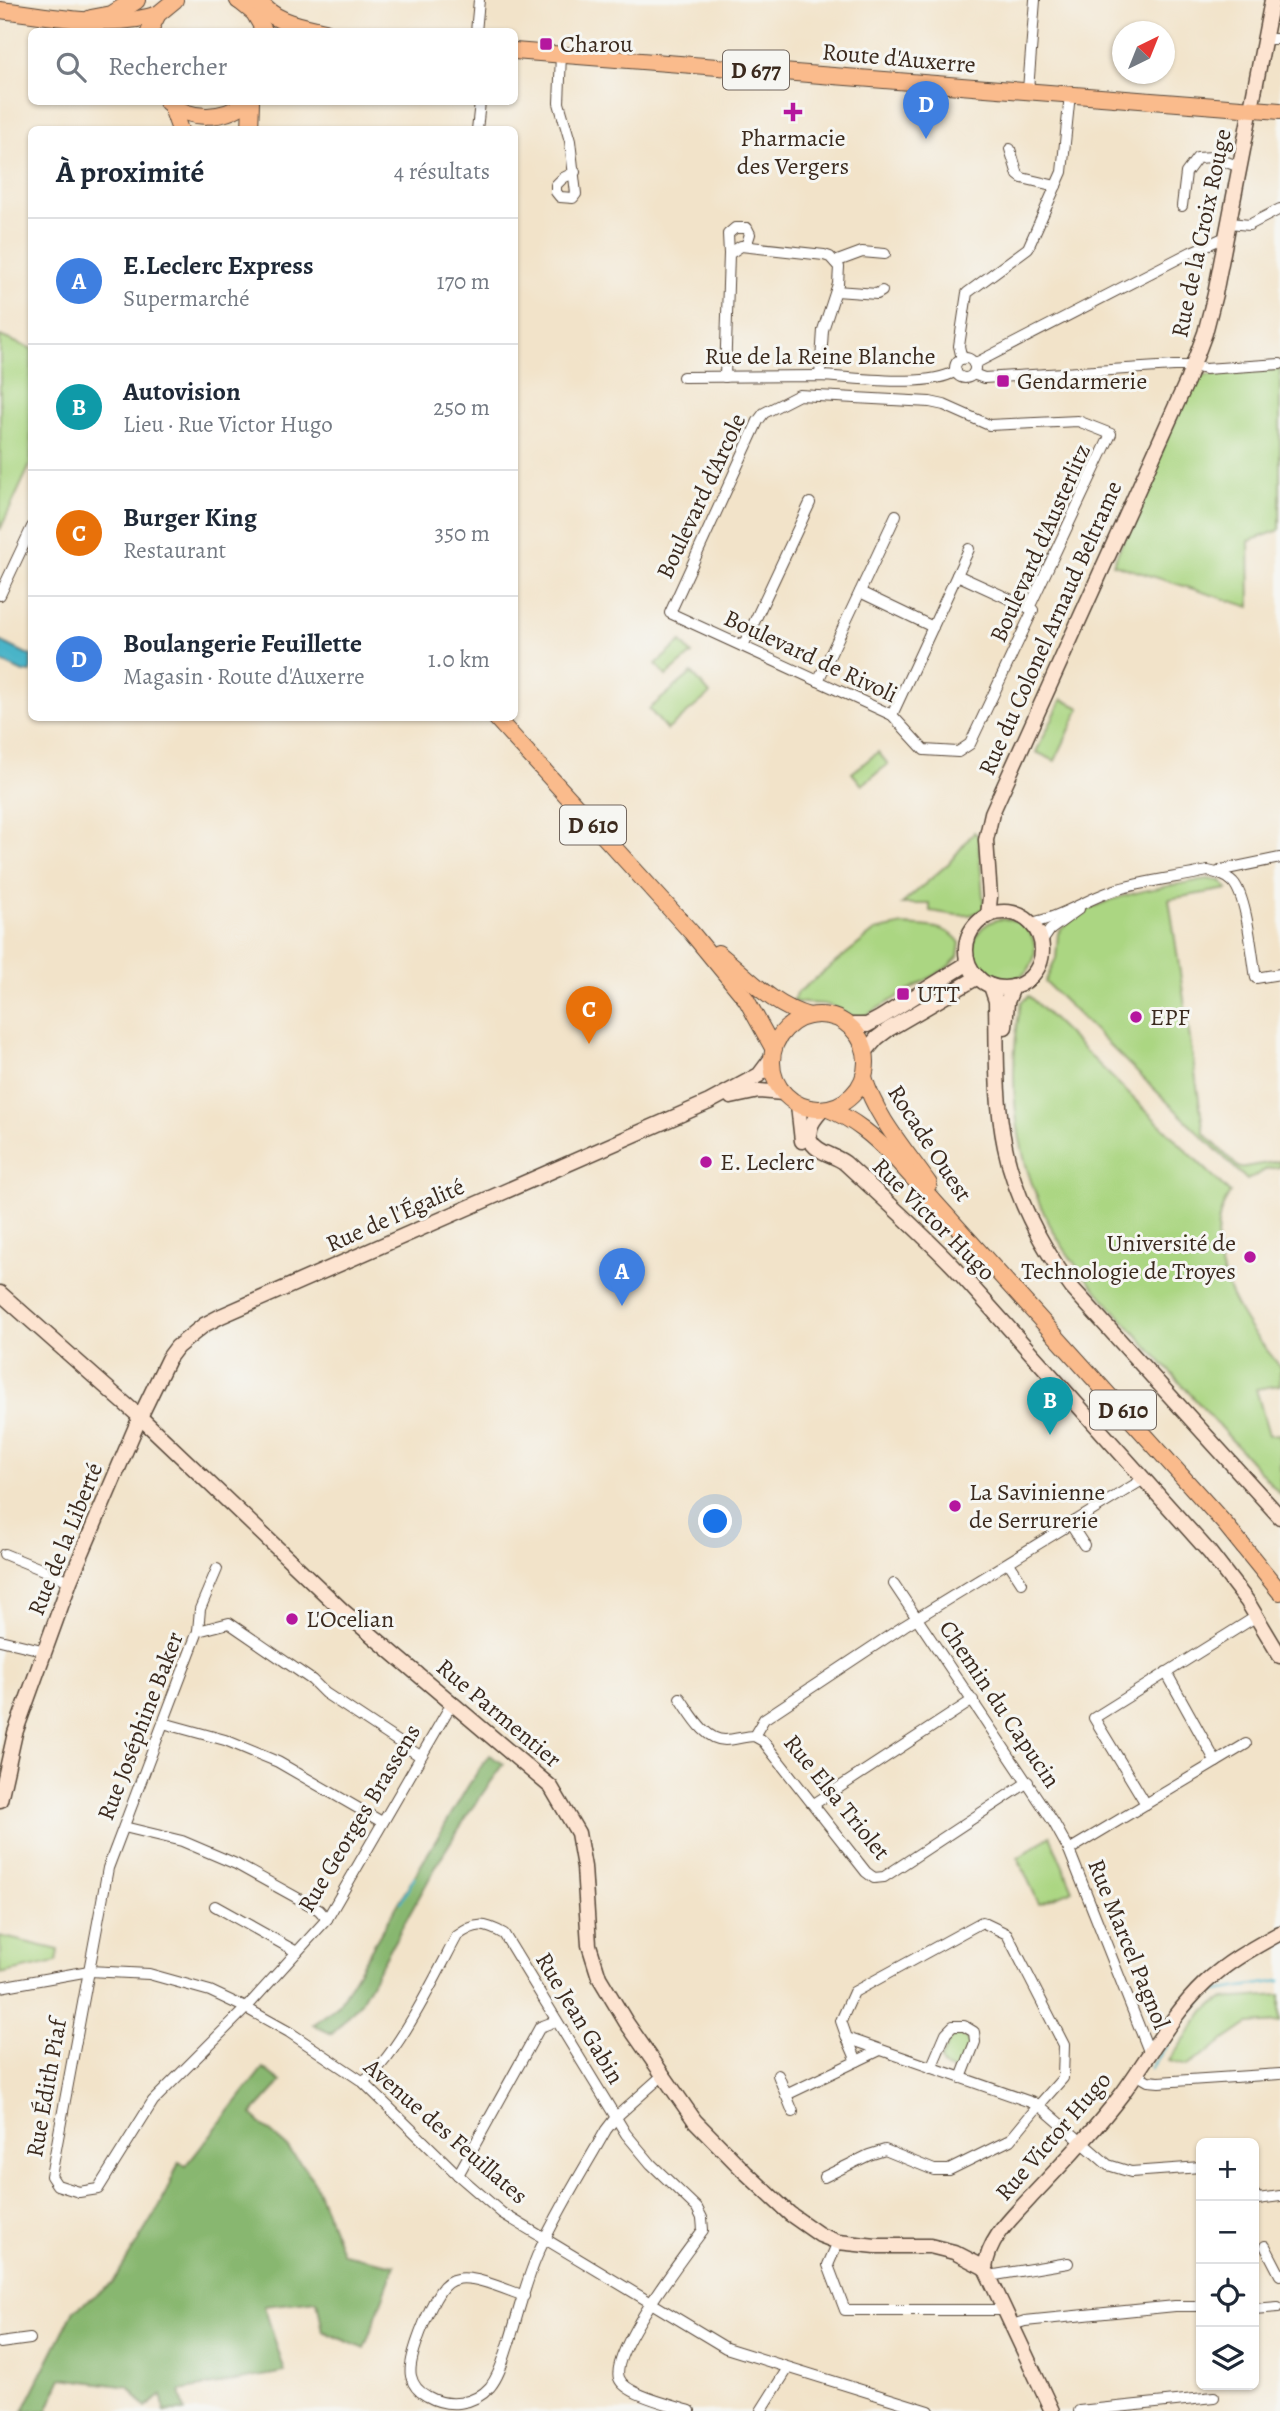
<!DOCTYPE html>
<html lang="fr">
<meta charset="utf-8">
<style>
:root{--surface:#fff;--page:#f2f2f3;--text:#1f2937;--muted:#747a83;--line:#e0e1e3;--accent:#b5179e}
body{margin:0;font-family:Alegreya,serif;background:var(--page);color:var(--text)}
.controls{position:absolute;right:21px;bottom:21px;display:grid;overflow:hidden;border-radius:10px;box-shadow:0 2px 5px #0004}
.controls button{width:63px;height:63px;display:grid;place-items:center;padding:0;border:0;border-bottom:2px solid var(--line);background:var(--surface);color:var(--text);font:35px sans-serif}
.compass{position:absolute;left:1112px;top:21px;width:63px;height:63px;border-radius:50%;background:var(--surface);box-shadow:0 2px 5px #0004;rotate:43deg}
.you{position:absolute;left:716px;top:1522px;width:24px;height:24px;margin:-18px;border:5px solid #fff;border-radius:50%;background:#1a73e8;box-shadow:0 0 0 10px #1a73e833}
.badge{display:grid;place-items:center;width:46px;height:46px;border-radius:50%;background:var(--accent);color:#fff;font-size:23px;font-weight:700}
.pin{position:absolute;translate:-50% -58px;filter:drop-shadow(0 2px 4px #0008)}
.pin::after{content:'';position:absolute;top:37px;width:24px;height:21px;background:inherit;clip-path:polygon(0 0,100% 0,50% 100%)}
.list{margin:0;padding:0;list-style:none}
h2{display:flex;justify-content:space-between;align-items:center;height:91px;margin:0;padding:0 28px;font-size:30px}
h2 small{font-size:23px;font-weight:400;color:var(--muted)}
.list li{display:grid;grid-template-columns:46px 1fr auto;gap:21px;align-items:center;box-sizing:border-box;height:126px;padding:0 28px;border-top:2px solid var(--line)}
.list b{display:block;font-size:26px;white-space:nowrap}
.list p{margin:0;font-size:23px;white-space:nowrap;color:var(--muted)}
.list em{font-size:23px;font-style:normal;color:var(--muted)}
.icon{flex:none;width:38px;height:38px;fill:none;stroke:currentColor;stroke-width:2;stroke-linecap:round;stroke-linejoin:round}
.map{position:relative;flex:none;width:1280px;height:2411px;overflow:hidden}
.search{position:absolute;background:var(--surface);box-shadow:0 2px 5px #0004;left:28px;top:28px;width:490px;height:77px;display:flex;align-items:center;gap:18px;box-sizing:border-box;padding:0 24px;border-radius:10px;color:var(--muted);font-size:26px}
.panel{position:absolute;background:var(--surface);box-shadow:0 2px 5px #0004;left:28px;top:126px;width:490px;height:595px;border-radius:10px}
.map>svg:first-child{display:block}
.green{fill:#abd682;stroke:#738050;stroke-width:2}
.forest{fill:#88b770;stroke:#627047;stroke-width:2}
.water{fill:#4ab4c8;stroke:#426f73;stroke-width:2}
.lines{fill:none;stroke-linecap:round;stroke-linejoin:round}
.stream{stroke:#4ab4c8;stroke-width:2.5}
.street-casing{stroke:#564638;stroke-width:12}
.secondary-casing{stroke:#564638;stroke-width:17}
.primary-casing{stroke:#564638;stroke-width:18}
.highway-casing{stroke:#564638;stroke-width:20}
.street{stroke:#fff;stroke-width:10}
.secondary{stroke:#fde4d1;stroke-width:14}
.primary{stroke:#fabb8c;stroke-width:16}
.highway{stroke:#fabb8c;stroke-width:18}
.poi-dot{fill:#b5179e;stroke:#f6f6f2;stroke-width:2.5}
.labels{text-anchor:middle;stroke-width:6;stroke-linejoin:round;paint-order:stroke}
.shield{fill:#f6f6f2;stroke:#73675e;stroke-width:2}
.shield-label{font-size:23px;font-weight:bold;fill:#3b2a1e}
.poi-label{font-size:24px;fill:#3b2a1e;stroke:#f6f6f2;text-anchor:start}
.street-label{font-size:24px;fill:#3b2a1e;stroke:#f6f6f2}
</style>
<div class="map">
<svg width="1280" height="2411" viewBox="0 0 1280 2411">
<rect width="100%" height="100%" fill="#f6f6f2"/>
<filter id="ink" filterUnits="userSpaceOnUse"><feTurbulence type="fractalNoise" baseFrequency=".0143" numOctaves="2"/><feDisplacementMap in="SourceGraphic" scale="14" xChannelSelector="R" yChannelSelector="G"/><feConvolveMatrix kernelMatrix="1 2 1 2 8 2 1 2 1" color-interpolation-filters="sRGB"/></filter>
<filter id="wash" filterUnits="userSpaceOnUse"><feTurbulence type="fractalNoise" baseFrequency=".00686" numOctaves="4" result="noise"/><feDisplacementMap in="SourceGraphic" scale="28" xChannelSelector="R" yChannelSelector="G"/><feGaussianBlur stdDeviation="1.57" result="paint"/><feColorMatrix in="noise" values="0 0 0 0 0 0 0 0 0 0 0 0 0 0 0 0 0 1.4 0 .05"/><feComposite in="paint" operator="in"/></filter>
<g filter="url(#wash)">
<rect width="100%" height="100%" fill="#f2e3c9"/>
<g class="green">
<path d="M0 336 32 349 31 463 0 530Z"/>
<path d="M1280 369V530L1249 541 1250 607 1113 564 1194 376Z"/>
<path d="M681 642 692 654 666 676 656 664Z"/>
<path d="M692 673 710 694 667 730 649 709Z"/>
<path d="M1062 699 1080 708 1055 761 1036 752Z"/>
<path d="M878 752 888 764 862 785 852 773Z"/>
<path d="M974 832 978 836 984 908C971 921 947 913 930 911V904H902L949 863Z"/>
<path d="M1207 879 1221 881 1228 889 1169 899 1204 1133 1239 1168 1280 1161V1167L1267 1169 1247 1180 1045 982 1056 959 1058 933C1090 895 1161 888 1207 879Z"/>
<circle cx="1004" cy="950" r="31"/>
<path d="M903 925C924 927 947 924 960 943L958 957 948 967 863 1017C849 1019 838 1006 823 1004 812 1003 804 1004 793 1001L796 994 875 931Z"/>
<path d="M1029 996 1230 1193C1202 1234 1225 1292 1251 1330 1256 1338 1278 1362 1280 1368 1280 1373 1280 1380 1280 1385L1256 1389 1269 1435 1280 1434V1494C1236 1444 1190 1394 1145 1344 1120 1316 1094 1290 1072 1260 1017 1185 1004 1092 1021 1002Z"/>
<path d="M1050 1836 1073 1890 1039 1904 1018 1858Z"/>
<path d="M0 1936 59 1950 57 1962 0 1974Z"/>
<path d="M1280 1995V2022L1248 2024 1187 2066 1169 2061 1205 2010 1223 1999Z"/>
<path d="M957 2035 965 2038 969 2045 961 2067 955 2071 943 2067 940 2060 950 2039Z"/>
</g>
<g class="forest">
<path d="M489 1755 504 1764 472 1808 443 1854 360 2003 332 2034 313 2025 338 2005 468 1786Z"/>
<path d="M263 2068 281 2082 251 2115 287 2147 312 2177 343 2254 395 2265 364 2349 323 2331 317 2300 264 2306 285 2372 180 2391 185 2411H164L162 2395 146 2408 129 2387 62 2378 47 2411H23L74 2310 112 2284 162 2202 179 2162 186 2166Z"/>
</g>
<path class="water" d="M0 641 31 656V672H23L0 661Z"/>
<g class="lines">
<g class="stream">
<path d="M401 1902 415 1876"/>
<path d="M1151 2068 1187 2016 1210 1992 1280 1981"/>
</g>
</g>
</g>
<g filter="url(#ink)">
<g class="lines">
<defs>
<g id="street">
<path d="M476 32 479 0"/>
<path d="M1264 39H1280"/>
<path d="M561 54 559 103 570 141 576 194 573 198 560 197 556 192V185L563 178 575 172"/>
<path d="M1028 90 1035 0"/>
<path d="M477 130 480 102"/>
<path d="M1010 149 1018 175 1022 178 1056 186"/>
<path d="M1182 206 1186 173 1197 158 1213 157 1240 167"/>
<path d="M1230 223 1249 225 1280 209"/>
<path d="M729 254 728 234 735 228H747L750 234 746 246"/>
<path d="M835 262 862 252 885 254"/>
<path d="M836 291 877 294 882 291"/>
<circle cx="965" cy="368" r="10"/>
<path d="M962 359 959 346 967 293 1028 248 1062 172 1070 94"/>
<path d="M974 364 1191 252 1221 239H1226"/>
<path d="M973 374 984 378 1174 366H1193L1205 369 1280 364"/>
<path d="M683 377C728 377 773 376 818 376 854 377 926 389 956 371"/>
<path d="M725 377 729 254 741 246 824 255 830 257 839 267 838 284 823 330 820 376"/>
<path d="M799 395 930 402 944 405 989 425 1078 421 1111 434 1029 608 1033 610 970 744 958 752 924 750 892 715 670 613 758 421 764 413Z"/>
<path d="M957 575 1029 608"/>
<path d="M860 592 933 627"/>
<path d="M0 595 32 527"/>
<path d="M743 646 810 503"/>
<path d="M818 681 896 515"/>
<path d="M892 715 969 549"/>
<path d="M1217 873 1222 870 1280 858"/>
<path d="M1030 923C1058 919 1085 900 1112 891 1142 881 1176 878 1208 871 1217 873 1226 875 1233 882 1247 897 1252 955 1256 978L1280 974"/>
<path d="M1041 943 1050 930 1079 909"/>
<path d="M1071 1525 1084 1545"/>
<path d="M4 1554 70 1581"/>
<path d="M1009 1563 1022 1583"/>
<path d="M894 1584 1054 1823 1069 1850 1150 2054"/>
<path d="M198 1631 200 1609 217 1569"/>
<path d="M0 1640 46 1651"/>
<path d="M680 1698C691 1713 704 1740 725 1740 735 1740 745 1736 754 1736L763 1741 866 1872 874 1878 884 1877 1028 1782"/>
<path d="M163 1723 225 1740 278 1762 382 1822"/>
<path d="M754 1736 764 1719 904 1626 1144 1479"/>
<path d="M420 1756 325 1693 312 1680 229 1623 198 1631 108 1868 51 2176 57 2185 79 2192 98 2189 153 2101 246 2008 327 1919 452 1703"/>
<path d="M1216 1762 1246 1744"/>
<path d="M814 1804 973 1700"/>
<path d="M1146 1804 1094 1718 1257 1616"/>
<path d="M124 1827 182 1841 236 1864 319 1910 327 1919"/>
<path d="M1069 1850 1216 1762 1166 1672"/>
<path d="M215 1906 297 1952"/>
<path d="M0 1987 89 1971 149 1974 210 1991 246 2008 289 2032 362 2081 458 2175 502 2213 726 2348 929 2411"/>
<path d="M847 2038 857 2061"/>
<path d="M931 2068 946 2033 953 2026H964L974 2032 975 2042 961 2078"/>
<path d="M1136 2074 1148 2081 1159 2082 1280 2074"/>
<path d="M778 2075 793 2112"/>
<path d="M362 2081C393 2066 439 1969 457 1936 476 1922 484 1923 504 1934L626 2134 651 2164 697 2208 702 2218 703 2230C686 2253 610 2352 619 2378 625 2395 673 2405 690 2411"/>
<path d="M786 2095 880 2050"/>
<path d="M458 2175 540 2027 556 2021"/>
<path d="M824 2177 869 2155 885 2150 934 2170H949L1010 2140 1039 2105 847 2038 841 2021 854 1992 982 1922 1007 1934 1064 2045 1063 2078 1039 2105 1108 2165 1131 2172 1201 2167"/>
<path d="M1254 2194 1258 2199 1280 2196"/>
<path d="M838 2242 828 2265 845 2310H1005"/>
<path d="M1265 2246 1280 2275"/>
<path d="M989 2276 1068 2263"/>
<path d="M524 2296C507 2290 474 2275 457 2279 450 2280 444 2285 440 2291 430 2306 407 2359 411 2376 413 2385 419 2392 427 2396 448 2408 474 2405 490 2387 500 2375 504 2357 509 2343 518 2314 525 2284 537 2256 556 2213 583 2171 606 2130L616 2117 662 2076"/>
<path d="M1254 2309 1278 2307"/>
<path d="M1012 2325 1025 2321 1175 2306H1201"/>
<path d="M0 2343 30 2339"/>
<path d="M761 2411 788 2368"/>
<path d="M1079 2411 1214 2397"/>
</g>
<g id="secondary">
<circle cx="1004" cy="950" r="38"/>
<path d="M988 916 990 897 986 840 992 813 1187 381 1205 333 1215 294 1272 0"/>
<path d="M991 986 996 1001C997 1049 995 1100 1005 1147 1015 1197 1042 1247 1072 1288L1280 1517"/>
<path d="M848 1025H867L880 1018 965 965 967 959"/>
<path d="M1005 1027 1007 1002 1013 987"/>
<path d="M865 1052 877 1038 889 1029 978 977"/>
<path d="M731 1097 759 1091 783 1093"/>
<path d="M798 1105 802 1141"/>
<path d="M822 1110C815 1118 807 1127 810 1139 814 1152 835 1155 845 1163 883 1198 921 1232 956 1269L1210 1553 1247 1601 1280 1656"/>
<path d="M0 1293 140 1417 342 1610 551 1787 578 1833 584 1867 589 1945 599 1977 626 2022 695 2121 745 2172 790 2214 820 2235 838 2242 876 2246H930L954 2252 985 2268"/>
<path d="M0 1800 15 1733 70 1581 140 1417 168 1359 177 1347 204 1325 221 1316 709 1102 759 1075 771 1059"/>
<path d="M1052 2411 985 2268C989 2238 1011 2219 1030 2198 1062 2164 1094 2131 1122 2094 1149 2057 1172 2014 1205 1983 1227 1962 1253 1948 1280 1933"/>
</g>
<g id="primary">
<path d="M238 0 254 13 265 32"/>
<path d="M0 10C48 15 113 30 158 14"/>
<path d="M149 32 158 14 175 0"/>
<path d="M514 51 1280 111"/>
<path d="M167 102C191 121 223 120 247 102"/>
<path d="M171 105 180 130"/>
<path d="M250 130 251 102"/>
<path d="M496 718 691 932 746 999 773 1048"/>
<path d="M718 953C747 976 772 1006 809 1016"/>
<circle cx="819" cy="1062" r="47"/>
<path d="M864 1077C875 1116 906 1151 929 1184"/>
<path d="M828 1109C855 1120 873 1136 894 1157L1225 1524 1280 1592"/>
</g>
<g id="highway">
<path d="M239 0 241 1"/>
<path d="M257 0C274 23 299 26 325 32"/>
<path d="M91 19 112 15 136 0"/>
</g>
</defs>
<use href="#street" class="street-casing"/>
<use href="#secondary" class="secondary-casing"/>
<use href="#primary" class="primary-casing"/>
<use href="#highway" class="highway-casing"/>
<use href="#street" class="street"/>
<use href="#secondary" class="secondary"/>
<use href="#primary" class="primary"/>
<use href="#highway" class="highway"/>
</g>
</g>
<g class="poi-dot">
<rect x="539" y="37" width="14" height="14" rx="3.5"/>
<path d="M789.5 101.5h7v7h7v7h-7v7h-7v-7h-7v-7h7z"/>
<rect x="996" y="374" width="14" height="14" rx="3.5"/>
<rect x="896" y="987" width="14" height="14" rx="3.5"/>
<circle cx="1136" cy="1017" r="7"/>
<circle cx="706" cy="1162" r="7"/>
<circle cx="1250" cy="1257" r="7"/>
<circle cx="955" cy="1506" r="7"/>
<circle cx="292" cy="1619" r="7"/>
</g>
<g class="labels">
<g class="shield">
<rect x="723" y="50.5" width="66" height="39" rx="5"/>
<rect x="560" y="805.5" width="66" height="39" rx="5"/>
<rect x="1090" y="1390.5" width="66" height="39" rx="5"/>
</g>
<g class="shield-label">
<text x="756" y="78">D 677</text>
<text x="593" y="833">D 610</text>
<text x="1123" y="1418">D 610</text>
</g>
<g class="poi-label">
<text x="560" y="52">Charou</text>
<text x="793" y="146" text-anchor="middle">Pharmacie<tspan x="793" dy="28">des Vergers</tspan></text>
<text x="1017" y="389">Gendarmerie</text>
<text x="917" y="1002">UTT</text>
<text x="1150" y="1025">EPF</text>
<text x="720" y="1170">E. Leclerc</text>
<text x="1236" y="1251" text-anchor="end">Université de<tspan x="1236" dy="28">Technologie de Troyes</tspan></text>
<text x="969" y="1500">La Savinienne<tspan x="969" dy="28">de Serrurerie</tspan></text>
<text x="306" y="1627">L'Ocelian</text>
</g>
<g class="street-label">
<text transform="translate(899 58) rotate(5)" y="8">Route d'Auxerre</text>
<text transform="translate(1201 233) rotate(-78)" y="8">Rue de la Croix Rouge</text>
<text x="820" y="364">Rue de la Reine Blanche</text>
<text transform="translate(701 496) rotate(-65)" y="8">Boulevard d'Arcole</text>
<text transform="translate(1040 543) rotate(-66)" y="8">Boulevard d'Austerlitz</text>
<text transform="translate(1050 628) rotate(-66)" y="8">Rue du Colonel Arnaud Beltrame</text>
<text transform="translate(811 656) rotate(25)" y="8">Boulevard de Rivoli</text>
<text transform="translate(930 1143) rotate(57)" y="8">Rocade Ouest</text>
<text transform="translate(395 1215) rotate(-24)" y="8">Rue de l'Égalité</text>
<text transform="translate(934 1219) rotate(45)" y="8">Rue Victor Hugo</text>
<text transform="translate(65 1539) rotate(-68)" y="8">Rue de la Liberté</text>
<text transform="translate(1000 1704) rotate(56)" y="8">Chemin du Capucin</text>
<text transform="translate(499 1713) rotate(40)" y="8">Rue Parmentier</text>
<text transform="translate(140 1726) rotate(-69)" y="8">Rue Joséphine Baker</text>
<text transform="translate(837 1797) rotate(51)" y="8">Rue Elsa Triolet</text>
<text transform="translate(359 1818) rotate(-59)" y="8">Rue Georges Brassens</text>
<text transform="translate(1129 1944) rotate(68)" y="8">Rue Marcel Pagnol</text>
<text transform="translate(580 2018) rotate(59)" y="8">Rue Jean Gabin</text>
<text transform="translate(46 2088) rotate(-80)" y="8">Rue Édith Piaf</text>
<text transform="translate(446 2131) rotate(41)" y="8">Avenue des Feuillates</text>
<text transform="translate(1053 2136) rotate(-49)" y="8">Rue Victor Hugo</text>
</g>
</g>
</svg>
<div class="controls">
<button>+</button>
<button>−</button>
<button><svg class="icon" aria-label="locate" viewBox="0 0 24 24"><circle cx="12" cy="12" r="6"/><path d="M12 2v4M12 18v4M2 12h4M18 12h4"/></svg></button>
<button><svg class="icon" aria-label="layers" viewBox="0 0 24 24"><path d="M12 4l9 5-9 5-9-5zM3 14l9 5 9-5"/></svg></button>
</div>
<svg class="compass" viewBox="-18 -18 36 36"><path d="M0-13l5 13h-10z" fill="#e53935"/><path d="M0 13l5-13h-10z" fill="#747a83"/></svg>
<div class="you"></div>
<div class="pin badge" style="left:622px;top:1306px;background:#3f7fe0">A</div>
<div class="pin badge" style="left:1050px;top:1435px;background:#0f9aa8">B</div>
<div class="pin badge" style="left:589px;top:1044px;background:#e8710a">C</div>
<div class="pin badge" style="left:926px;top:139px;background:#3f7fe0">D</div>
<div class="search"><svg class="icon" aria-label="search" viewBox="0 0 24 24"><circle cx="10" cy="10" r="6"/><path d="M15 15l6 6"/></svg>Rechercher</div>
<section class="panel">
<h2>À proximité<small>4 résultats</small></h2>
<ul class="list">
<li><span class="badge" style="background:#3f7fe0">A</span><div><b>E.Leclerc Express</b><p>Supermarché</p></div><em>170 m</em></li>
<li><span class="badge" style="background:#0f9aa8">B</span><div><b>Autovision</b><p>Lieu · Rue Victor Hugo</p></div><em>250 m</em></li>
<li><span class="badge" style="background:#e8710a">C</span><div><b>Burger King</b><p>Restaurant</p></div><em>350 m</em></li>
<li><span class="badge" style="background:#3f7fe0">D</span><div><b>Boulangerie Feuillette</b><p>Magasin · Route d'Auxerre</p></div><em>1.0 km</em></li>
</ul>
</section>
</div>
